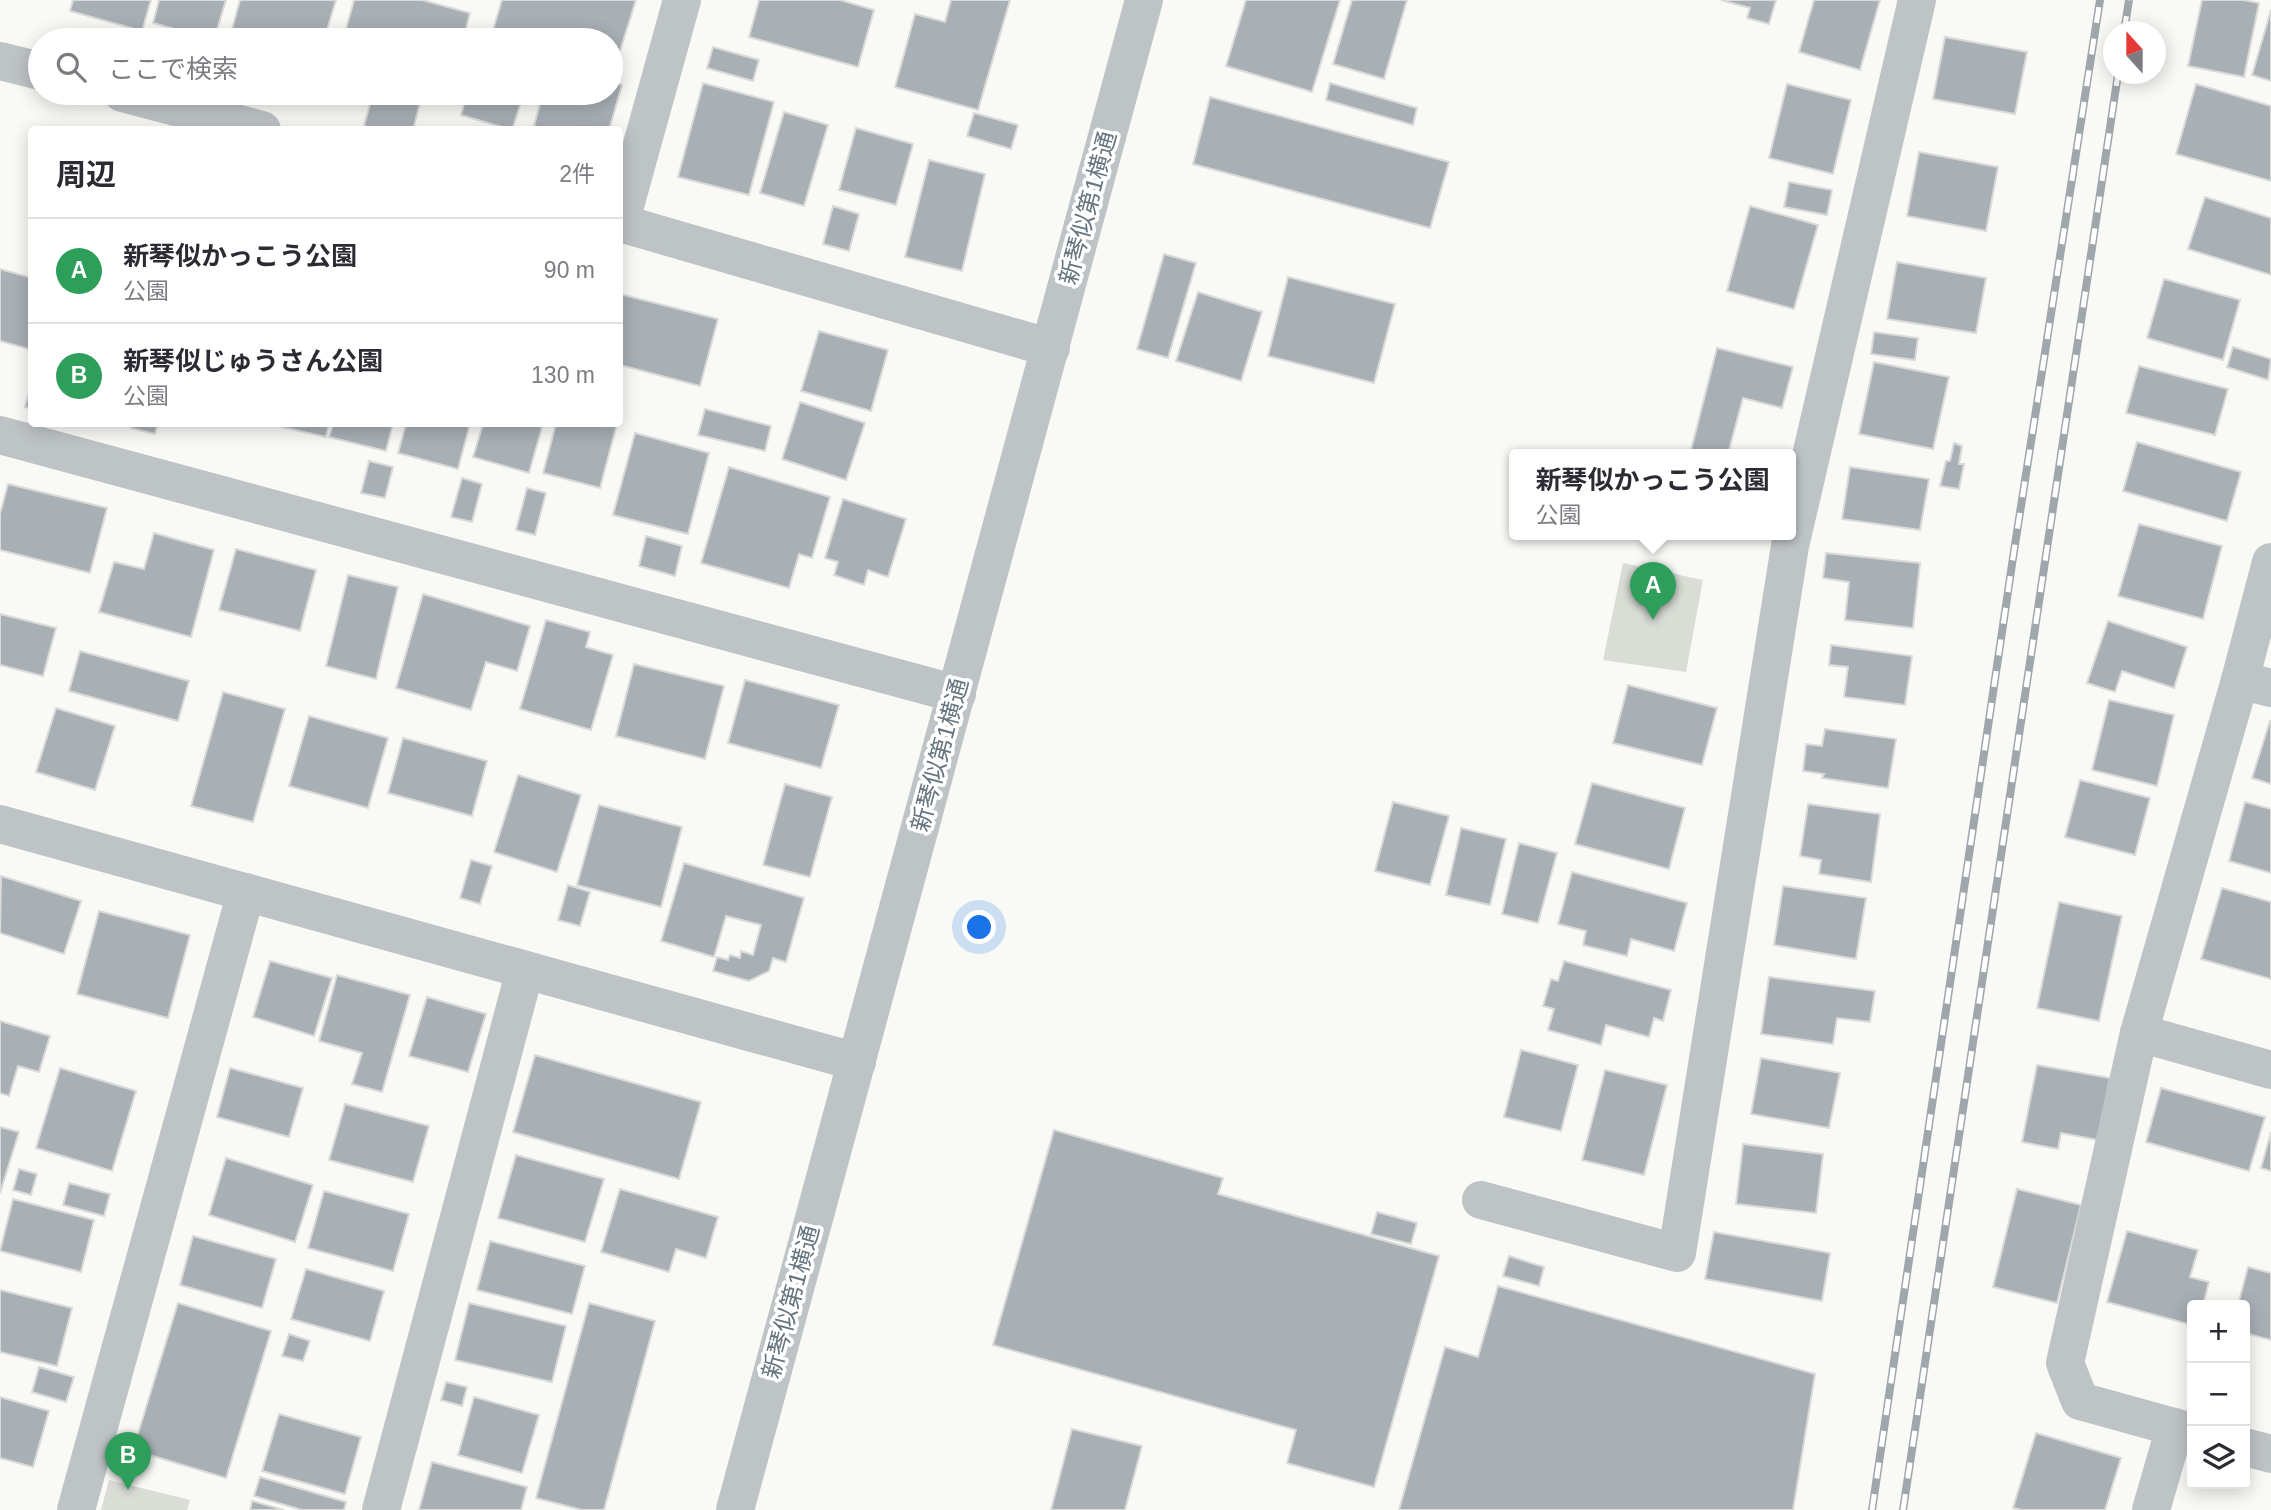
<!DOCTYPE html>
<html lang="ja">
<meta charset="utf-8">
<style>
:root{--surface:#fff;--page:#f2f2f3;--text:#2b2b33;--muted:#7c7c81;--line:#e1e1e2;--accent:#d85738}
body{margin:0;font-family:Helvetica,"Noto Sans JP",sans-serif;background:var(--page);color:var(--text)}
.controls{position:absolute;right:21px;bottom:21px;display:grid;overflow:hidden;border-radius:7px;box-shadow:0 4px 18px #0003}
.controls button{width:63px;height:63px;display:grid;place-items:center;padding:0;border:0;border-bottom:2px solid var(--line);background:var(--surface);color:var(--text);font:35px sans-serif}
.compass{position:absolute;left:2103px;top:21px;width:63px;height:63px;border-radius:50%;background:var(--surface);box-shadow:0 4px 18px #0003;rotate:339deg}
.you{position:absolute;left:980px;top:928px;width:24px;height:24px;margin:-18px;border:5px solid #fff;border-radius:50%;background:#1a73e8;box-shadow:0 0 0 10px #1a73e833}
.badge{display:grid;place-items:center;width:46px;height:46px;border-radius:50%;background:var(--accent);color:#fff;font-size:23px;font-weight:700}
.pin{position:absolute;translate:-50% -58px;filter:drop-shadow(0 2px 4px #0008)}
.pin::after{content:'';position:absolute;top:37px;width:24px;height:21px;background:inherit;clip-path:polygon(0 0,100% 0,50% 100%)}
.popup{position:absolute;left:1509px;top:449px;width:287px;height:91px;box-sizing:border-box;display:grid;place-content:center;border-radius:7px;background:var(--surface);filter:drop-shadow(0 2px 5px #0005);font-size:23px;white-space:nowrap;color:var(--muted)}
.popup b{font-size:26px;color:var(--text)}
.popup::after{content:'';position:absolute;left:50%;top:100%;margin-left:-14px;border:14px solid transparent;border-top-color:var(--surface)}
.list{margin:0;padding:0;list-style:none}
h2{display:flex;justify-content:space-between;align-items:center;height:91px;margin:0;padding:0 28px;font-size:30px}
h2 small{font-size:23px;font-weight:400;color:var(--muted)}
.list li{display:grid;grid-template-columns:46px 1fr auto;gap:21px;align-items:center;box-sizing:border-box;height:105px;padding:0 28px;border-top:2px solid var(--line)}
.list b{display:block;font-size:26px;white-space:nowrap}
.list p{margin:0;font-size:23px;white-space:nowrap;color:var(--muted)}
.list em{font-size:23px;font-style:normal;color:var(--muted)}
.icon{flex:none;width:38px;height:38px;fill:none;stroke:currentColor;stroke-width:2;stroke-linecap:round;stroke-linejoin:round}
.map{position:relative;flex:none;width:2271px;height:1510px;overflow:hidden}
.search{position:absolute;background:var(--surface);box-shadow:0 4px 18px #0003;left:28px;top:28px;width:595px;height:77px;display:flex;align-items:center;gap:18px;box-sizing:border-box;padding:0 24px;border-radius:38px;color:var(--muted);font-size:26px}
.panel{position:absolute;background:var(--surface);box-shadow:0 4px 18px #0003;left:28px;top:126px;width:595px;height:301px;border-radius:7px}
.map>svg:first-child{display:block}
.green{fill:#d9ddd6}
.building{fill:#a8afb5;stroke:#dadad9;stroke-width:2}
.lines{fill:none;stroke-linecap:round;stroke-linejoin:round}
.minor{stroke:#bec3c6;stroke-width:38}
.rail-casing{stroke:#a0a7ac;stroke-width:8}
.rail{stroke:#fff;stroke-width:5;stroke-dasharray:16;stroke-linecap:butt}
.labels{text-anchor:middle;stroke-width:7;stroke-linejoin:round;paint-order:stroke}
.street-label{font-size:24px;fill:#66757f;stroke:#fff}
</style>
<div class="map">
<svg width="2271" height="1510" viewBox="0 0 2271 1510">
<rect width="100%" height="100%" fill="#f9f9f6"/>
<g class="green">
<path d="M1623 563 1703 580 1686 672 1603 660Z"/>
<path d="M109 1480 190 1500 187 1510H101Z"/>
</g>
<g class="building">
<path d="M73 0H151L142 31 70 11Z"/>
<path d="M159 0H226L214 40 153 23Z"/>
<path d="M240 0H336L324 40H229Z"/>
<path d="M354 0H422L470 13 463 40H343Z"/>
<path d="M502 0H636L615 67 611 66V40H527L493 30Z"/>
<path d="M759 0H840L874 10 858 67 749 37Z"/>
<path d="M951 0H1010L978 110 895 87 915 14 945 22Z"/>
<path d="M1246 0H1340L1312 92 1226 66Z"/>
<path d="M1352 0H1407L1384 79 1333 64Z"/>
<path d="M1721 0H1776L1769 24 1747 18 1750 8Z"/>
<path d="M1814 0H1880L1860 70 1799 52Z"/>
<path d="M2202 0H2243L2259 3 2244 77 2188 66Z"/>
<path d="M2271 10V81L2252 75Z"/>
<path d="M1945 37 2027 52 2015 114 1933 99Z"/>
<path d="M713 47 759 60 753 81 707 68Z"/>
<path d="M611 82 622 85 609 130H547L534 126 543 93H611Z"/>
<path d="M703 83 774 102 749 195 678 177Z"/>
<path d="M1330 83 1417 108 1413 125 1326 100Z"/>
<path d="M1787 84 1851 100 1833 174 1769 158Z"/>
<path d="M2196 84 2271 106V181L2176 154Z"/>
<path d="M373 93 422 95 413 130H376L364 126Z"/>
<path d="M467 93H524L512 130 461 115Z"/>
<path d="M1210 97 1449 162 1430 228 1193 164Z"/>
<path d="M784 112 828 125 804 206 760 193Z"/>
<path d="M974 113 1018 125 1011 149 967 136Z"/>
<path d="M856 128 913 144 896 205 839 190Z"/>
<path d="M1919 152 1998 167 1986 231 1907 216Z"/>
<path d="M929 160 985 174 962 271 905 257Z"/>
<path d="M1789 182 1832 190 1827 215 1784 207Z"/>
<path d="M2205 197 2271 218V275L2188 249Z"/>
<path d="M833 206 859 214 849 251 823 244Z"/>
<path d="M1750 206 1818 225 1794 309 1727 291Z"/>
<path d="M1164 254 1196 263 1168 358 1137 349Z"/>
<path d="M1897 262 1986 278 1976 333 1887 319Z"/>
<path d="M0 269 32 278V350L0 341Z"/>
<path d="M1288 277 1395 304 1374 383 1268 356Z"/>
<path d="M2164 279 2240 300 2223 360 2147 338Z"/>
<path d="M1198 292 1262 312 1241 381 1176 361Z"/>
<path d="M620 294 718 319 700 386 620 365Z"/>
<path d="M819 331 888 350 871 411 801 391Z"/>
<path d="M1874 332 1918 338 1915 360 1871 354Z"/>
<path d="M2233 347 2271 359 2268 380 2227 367Z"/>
<path d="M1717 348 1793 367 1782 408 1743 398 1728 454H1690Z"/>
<path d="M1874 362 1949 377 1933 449 1859 434Z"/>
<path d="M2139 366 2228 389 2215 435 2126 413Z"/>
<path d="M32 382V409L25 407Z"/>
<path d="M800 402 865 423 846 480 782 459Z"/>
<path d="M705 409 771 426 765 451 698 435Z"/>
<path d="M133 424H158L155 434 131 428Z"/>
<path d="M269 424H329L326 437Z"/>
<path d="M333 424H393L386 451 329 437Z"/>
<path d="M406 424H470L458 469 398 453Z"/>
<path d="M483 424H543L529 473 473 457Z"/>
<path d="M556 424H617L600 488 543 473Z"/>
<path d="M635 433 709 453 688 534 613 515Z"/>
<path d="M2137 442 2241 472 2227 521 2123 491Z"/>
<path d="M1954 443 1962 446 1959 464H1964L1959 489 1940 486 1946 461H1950Z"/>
<path d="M369 461 393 467 385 498 361 493Z"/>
<path d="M729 467 830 497 812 558 799 554 789 588 701 563Z"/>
<path d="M1850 467 1929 479 1920 530 1842 519Z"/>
<path d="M462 478 482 484 472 522 451 517Z"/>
<path d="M8 484 107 508 90 573 0 550V514Z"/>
<path d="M527 488 546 493 535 535 516 530Z"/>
<path d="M843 499 906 519 888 577 868 570 864 585 834 575 838 562 825 558Z"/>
<path d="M2139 524 2222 546 2203 619 2118 596Z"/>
<path d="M154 533 214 550 191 637 99 612 114 562 144 569Z"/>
<path d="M646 536 682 546 675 576 639 566Z"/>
<path d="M236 549 316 570 300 631 219 610Z"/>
<path d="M1826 553 1920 563 1913 628 1845 620 1849 582 1823 578Z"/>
<path d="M348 575 398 587 376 679 326 666Z"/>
<path d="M423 594 530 626 517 671 486 662 471 710 396 688Z"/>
<path d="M0 614 56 628 43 676 0 665Z"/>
<path d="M546 620 590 632 586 647 613 655 591 730 520 709Z"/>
<path d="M2108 621 2187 647 2174 688 2122 671 2115 692 2087 683Z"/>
<path d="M1831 645 1912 656 1905 705 1844 697 1848 667 1829 665Z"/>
<path d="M80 651 189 681 178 721 69 691Z"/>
<path d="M634 664 724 686 705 759 616 736Z"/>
<path d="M745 680 839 705 821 768 728 743Z"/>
<path d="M1628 685 1717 708 1702 765 1613 743Z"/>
<path d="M223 692 285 709 253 822 191 806Z"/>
<path d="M2109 700 2174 715 2157 786 2092 770Z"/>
<path d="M56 708 115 726 95 790 36 772Z"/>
<path d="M309 716 388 738 368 808 289 786Z"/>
<path d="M2270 721H2271V784L2252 778Z"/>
<path d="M1825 729 1896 739 1888 788 1822 778 1824 774 1803 771 1806 744 1822 746Z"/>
<path d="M403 738 487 761 472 816 388 793Z"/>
<path d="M518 775 581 795 557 872 494 852Z"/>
<path d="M2080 780 2150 798 2135 855 2065 837Z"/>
<path d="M1592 783 1685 808 1669 869 1575 844Z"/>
<path d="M785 784 832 797 810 877 763 865Z"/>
<path d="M1393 802 1449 816 1430 885 1375 871Z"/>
<path d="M2245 802 2271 809V873L2229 861Z"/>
<path d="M1808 804 1880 814 1871 882 1819 874 1821 860 1800 856Z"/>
<path d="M599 805 682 827 661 907 577 885Z"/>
<path d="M1461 828 1506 839 1490 905 1446 895Z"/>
<path d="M1519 843 1557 853 1538 923 1502 914Z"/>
<path d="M471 860 492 866 480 904 460 898Z"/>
<path d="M684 863 804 898 786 962 773 958 769 971 749 981 713 971 717 957 728 960 730 955 740 958 741 951 753 955 761 925 726 916 714 957 661 941Z"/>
<path d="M1572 872 1687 903 1674 951 1631 939 1627 956 1583 945 1586 931 1558 924Z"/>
<path d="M1 876 81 901 64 954 0 933Z"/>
<path d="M568 885 590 892 580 926 558 920Z"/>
<path d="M1783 886 1866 898 1856 959 1774 945Z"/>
<path d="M2222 888 2271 902V979L2201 959Z"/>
<path d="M2059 902 2122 916 2099 1021 2037 1008Z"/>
<path d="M99 911 190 935 168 1018 77 994Z"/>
<path d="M270 961 332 978 314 1036 253 1017Z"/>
<path d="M1564 961 1671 990 1663 1021 1654 1018 1649 1037 1606 1025 1601 1045 1548 1030 1554 1009 1543 1006 1551 979 1558 981Z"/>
<path d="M337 975 410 995 382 1092 352 1084 362 1053 319 1041Z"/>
<path d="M1769 977 1875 991 1870 1022 1837 1018 1833 1044 1761 1034Z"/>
<path d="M427 997 486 1014 468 1072 409 1056Z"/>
<path d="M0 1021 50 1036 39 1072 18 1066 9 1096 0 1093Z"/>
<path d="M1521 1050 1578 1065 1561 1131 1504 1117Z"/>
<path d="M535 1055 701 1102 679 1179 513 1132Z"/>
<path d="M1761 1058 1840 1073 1829 1128 1751 1114Z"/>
<path d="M2037 1065 2110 1078 2098 1140 2061 1133 2058 1149 2022 1142Z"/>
<path d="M60 1068 136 1091 112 1171 36 1148Z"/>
<path d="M230 1068 303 1088 289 1137 217 1117Z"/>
<path d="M1605 1070 1667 1085 1644 1175 1582 1160Z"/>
<path d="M2161 1088 2265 1117 2249 1171 2146 1142Z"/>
<path d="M345 1104 429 1126 413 1182 329 1160Z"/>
<path d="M0 1127 19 1132 0 1193Z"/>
<path d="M1054 1130 1223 1178 1218 1194 1439 1256 1374 1487 1287 1463 1296 1430 993 1345Z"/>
<path d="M2271 1132V1171L2261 1168Z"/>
<path d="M1743 1144 1823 1154 1816 1213 1736 1204Z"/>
<path d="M516 1155 604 1179 585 1242 498 1218Z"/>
<path d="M226 1158 313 1185 295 1242 209 1215Z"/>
<path d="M19 1169 37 1174 31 1195 13 1190Z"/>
<path d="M69 1183 110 1194 104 1216 63 1205Z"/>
<path d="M620 1189 718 1217 706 1258 676 1249 669 1272 601 1252Z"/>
<path d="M2017 1189 2081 1205 2057 1303 1993 1287Z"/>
<path d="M324 1191 409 1214 393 1271 308 1248Z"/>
<path d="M13 1199 94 1220 81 1272 0 1251Z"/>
<path d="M1377 1212 1417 1223 1411 1244 1371 1234Z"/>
<path d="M2127 1231 2198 1250 2190 1277 2209 1282 2203 1305H2192V1325L2107 1302Z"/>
<path d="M1714 1232 1830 1253 1822 1301 1705 1279Z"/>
<path d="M193 1236 276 1259 262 1308 180 1285Z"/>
<path d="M490 1241 585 1266 572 1314 477 1290Z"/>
<path d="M1509 1256 1544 1267 1539 1286 1503 1276Z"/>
<path d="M2248 1267 2271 1273V1340L2245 1333V1305H2238Z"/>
<path d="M306 1269 384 1291 370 1341 291 1319Z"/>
<path d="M1498 1286 1815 1374 1793 1510H1399L1445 1347 1478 1357Z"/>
<path d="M0 1290 72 1308 57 1366 0 1352Z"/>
<path d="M178 1303 271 1331 226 1478 133 1450Z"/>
<path d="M469 1303 566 1326 552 1382 455 1360Z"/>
<path d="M589 1303 655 1321 604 1510H582L536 1498Z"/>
<path d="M289 1334 310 1341 303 1361 282 1356Z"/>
<path d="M39 1367 74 1377 66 1402 32 1392Z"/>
<path d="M446 1382 467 1387 462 1406 441 1400Z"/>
<path d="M0 1397 49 1411 33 1467 0 1458Z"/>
<path d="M474 1397 539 1415 522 1473 458 1455Z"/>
<path d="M279 1414 361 1437 345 1494 262 1471Z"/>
<path d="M1072 1429 1142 1446 1125 1510H1051Z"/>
<path d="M2036 1433 2121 1458 2105 1510H2022L2013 1508Z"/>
<path d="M432 1462 527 1487 521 1510H419Z"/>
<path d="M260 1477 346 1502 344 1510H302L254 1496Z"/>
<path d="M252 1501 284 1510H250Z"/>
</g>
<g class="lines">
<g class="minor">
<path d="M0 61 40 71"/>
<path d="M122 93 262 130"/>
<path d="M620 223 1051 348"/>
<path d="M620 224 682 0"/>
<path d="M0 435 957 694"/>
<path d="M2240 680 2271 688"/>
<path d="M0 824 857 1062"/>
<path d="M2139 1033 2271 1070"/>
<path d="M1481 1200 1677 1253 1790 546 1917 0"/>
<path d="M2192 1432 2080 1401 2065 1363 2139 1033 2240 680 2271 562"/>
<path d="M2245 1447 2271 1454"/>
<path d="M76 1510 246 892"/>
<path d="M381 1510 525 970"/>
<path d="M735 1510 1144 0"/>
<path d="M2151 1510 2175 1427"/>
</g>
<defs>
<g id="rail">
<path d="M2124 32 2129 0"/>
<path d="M1872 1510 2014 551 2100 0"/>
<path d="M1903 1510 2118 74"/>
</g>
</defs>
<use href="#rail" class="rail-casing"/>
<use href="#rail" class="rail"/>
</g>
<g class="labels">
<g class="street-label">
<text transform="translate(1088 208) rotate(-75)" y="8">新琴似第1横通</text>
<text transform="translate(940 755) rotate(-75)" y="8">新琴似第1横通</text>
<text transform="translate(791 1302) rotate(-75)" y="8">新琴似第1横通</text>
</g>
</g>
</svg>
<div class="controls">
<button>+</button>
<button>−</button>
<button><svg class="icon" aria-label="layers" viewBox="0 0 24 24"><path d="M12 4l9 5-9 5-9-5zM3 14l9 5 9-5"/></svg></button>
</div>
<svg class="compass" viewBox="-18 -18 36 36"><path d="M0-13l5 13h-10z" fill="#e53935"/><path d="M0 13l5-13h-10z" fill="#7c7c81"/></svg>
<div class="you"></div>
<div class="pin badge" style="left:1653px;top:620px;background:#2e9e5b">A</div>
<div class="popup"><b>新琴似かっこう公園</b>公園</div>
<div class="pin badge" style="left:128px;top:1490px;background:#2e9e5b">B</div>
<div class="search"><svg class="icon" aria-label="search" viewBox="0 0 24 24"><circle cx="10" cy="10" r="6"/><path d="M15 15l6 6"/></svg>ここで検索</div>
<section class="panel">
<h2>周辺<small>2件</small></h2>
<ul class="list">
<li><span class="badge" style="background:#2e9e5b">A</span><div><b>新琴似かっこう公園</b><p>公園</p></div><em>90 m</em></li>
<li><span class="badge" style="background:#2e9e5b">B</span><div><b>新琴似じゅうさん公園</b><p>公園</p></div><em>130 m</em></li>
</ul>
</section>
</div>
